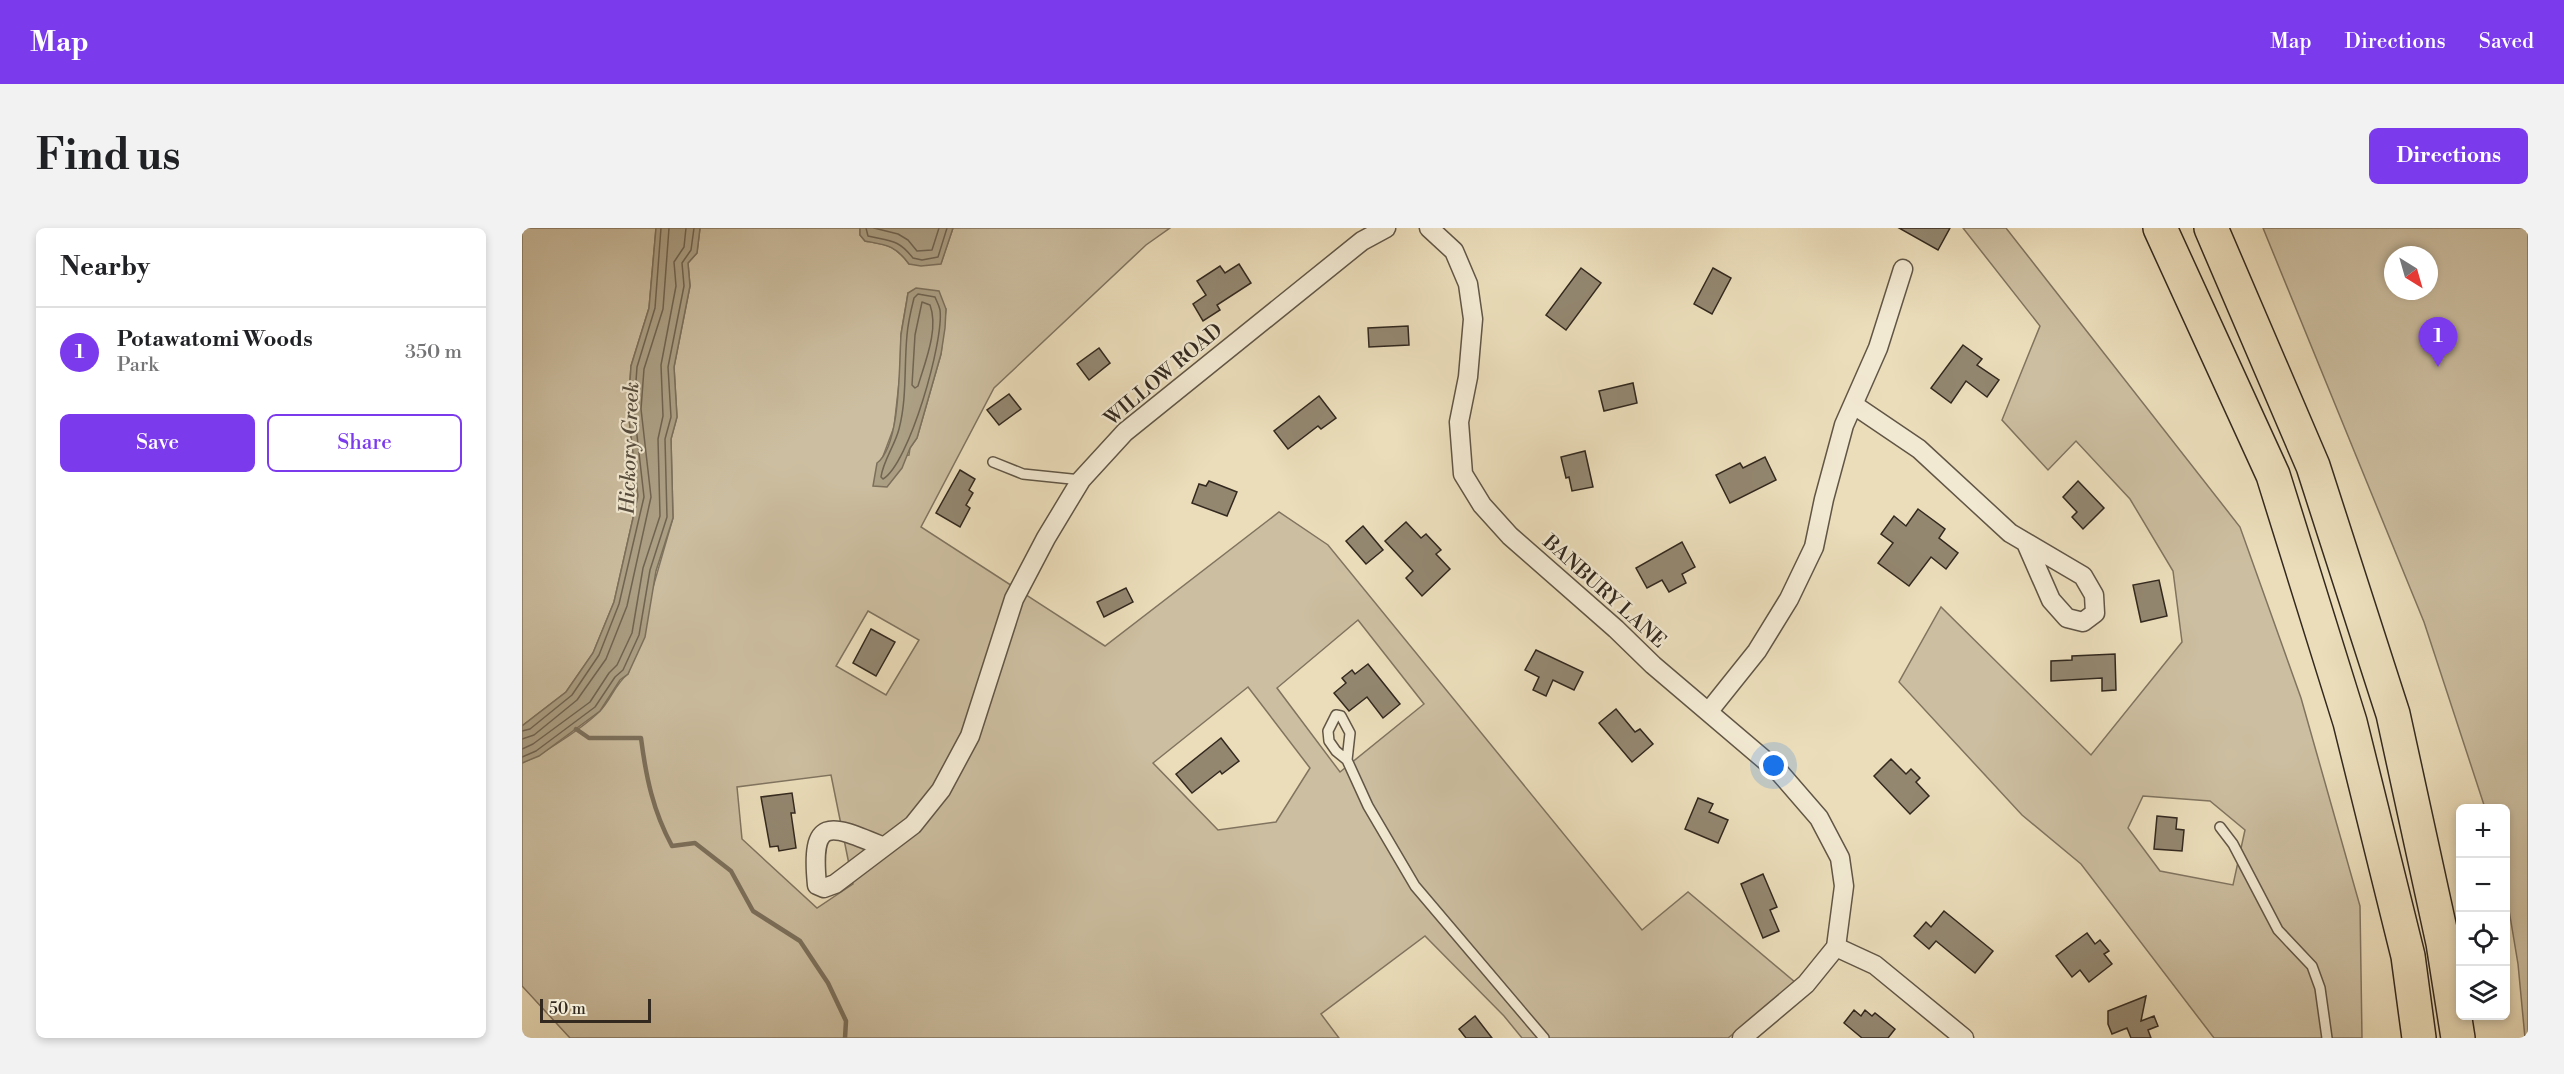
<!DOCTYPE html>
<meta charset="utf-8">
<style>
:root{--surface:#fff;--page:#f2f2f2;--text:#202124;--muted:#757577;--line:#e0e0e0;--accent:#7c3aed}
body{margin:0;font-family:"Libre Bodoni",serif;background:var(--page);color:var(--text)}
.controls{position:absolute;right:18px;bottom:18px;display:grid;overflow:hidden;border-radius:9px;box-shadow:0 3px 9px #0003}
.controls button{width:54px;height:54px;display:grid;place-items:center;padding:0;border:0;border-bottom:2px solid var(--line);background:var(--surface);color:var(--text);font:30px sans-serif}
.compass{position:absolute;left:1862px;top:18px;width:54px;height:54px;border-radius:50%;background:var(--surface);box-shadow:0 3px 9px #0003;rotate:143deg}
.scale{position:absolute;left:18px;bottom:15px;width:111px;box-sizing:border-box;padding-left:6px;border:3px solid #33291f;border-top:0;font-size:16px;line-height:21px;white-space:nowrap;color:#33291f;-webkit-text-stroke:4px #f2e9d2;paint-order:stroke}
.you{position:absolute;left:1252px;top:538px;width:21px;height:21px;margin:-15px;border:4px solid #fff;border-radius:50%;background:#1a73e8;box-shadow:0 0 0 9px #1a73e833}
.badge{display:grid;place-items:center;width:39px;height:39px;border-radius:50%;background:var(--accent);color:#fff;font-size:20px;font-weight:700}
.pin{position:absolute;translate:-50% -50px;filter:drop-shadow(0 2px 3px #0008)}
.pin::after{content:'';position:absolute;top:32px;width:21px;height:18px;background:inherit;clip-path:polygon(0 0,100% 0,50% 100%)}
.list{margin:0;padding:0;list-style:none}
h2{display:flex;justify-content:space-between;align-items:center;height:78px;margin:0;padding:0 24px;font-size:26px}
h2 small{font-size:20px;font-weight:400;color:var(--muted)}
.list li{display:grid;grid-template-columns:39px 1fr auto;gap:18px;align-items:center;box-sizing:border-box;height:90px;padding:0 24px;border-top:2px solid var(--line)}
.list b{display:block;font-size:22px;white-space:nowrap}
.list p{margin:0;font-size:20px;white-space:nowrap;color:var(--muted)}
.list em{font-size:20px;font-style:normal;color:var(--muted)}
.actions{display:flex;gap:12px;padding:18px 24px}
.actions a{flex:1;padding:14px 0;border:2px solid var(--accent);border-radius:9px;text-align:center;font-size:21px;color:var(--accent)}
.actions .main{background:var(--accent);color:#fff}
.icon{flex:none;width:33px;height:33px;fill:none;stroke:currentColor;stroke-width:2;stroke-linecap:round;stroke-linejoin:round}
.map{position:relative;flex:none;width:2006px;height:810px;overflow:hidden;border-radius:9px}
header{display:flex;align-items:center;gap:36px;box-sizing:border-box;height:84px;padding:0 30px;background:var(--accent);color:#fff}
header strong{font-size:28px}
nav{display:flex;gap:33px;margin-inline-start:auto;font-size:21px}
.intro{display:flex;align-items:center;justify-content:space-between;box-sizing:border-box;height:144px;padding:0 36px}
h1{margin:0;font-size:42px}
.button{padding:15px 27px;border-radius:9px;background:var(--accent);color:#fff;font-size:21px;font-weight:700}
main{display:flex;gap:36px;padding:0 36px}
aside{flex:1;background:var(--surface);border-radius:9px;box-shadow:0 3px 9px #0003}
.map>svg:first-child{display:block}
.green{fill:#ccbea0;stroke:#807460;stroke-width:1.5;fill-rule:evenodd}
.water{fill:#aca085;stroke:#7c705c;stroke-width:1.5}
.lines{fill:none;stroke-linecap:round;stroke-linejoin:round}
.shore{stroke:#706452;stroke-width:1.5}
.stream{stroke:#7c705c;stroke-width:4.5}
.building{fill:#938770;stroke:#33291f;stroke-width:1.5}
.service-casing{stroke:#615646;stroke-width:12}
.minor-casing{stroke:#615646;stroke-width:21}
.motorway-casing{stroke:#33291f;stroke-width:36}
.service{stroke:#f2e9d2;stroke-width:9}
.minor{stroke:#f2e9d2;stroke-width:18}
.motorway{stroke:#ebddba;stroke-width:33}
.labels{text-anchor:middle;stroke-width:4.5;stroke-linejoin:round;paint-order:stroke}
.street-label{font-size:20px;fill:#33291f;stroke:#f2e9d2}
.water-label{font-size:21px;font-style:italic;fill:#574d3e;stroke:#f2e9d2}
</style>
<header>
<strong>Map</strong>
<nav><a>Map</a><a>Directions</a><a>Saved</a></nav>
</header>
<div class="intro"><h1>Find us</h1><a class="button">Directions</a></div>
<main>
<aside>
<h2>Nearby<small></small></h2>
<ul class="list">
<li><span class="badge">1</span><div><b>Potawatomi Woods</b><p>Park</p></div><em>350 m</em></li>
</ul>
<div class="actions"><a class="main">Save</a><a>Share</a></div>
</aside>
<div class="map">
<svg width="2006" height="810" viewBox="0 0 2006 810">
<rect width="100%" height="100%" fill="#ebddba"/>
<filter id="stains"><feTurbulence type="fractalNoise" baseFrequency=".00333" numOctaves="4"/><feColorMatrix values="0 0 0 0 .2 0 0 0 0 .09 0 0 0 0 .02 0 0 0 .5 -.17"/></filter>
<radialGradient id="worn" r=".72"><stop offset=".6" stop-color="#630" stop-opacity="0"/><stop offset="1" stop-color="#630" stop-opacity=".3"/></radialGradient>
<g class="green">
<path d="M0 0H134L127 80 109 138 106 182 116 268 92 374 71 425 44 464 0 498Z"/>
<path d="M178 0H338V7L343 13C365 17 373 17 387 36L419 35 431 0H648L624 17 472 160 399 299 583 418 757 284 806 317 1120 702 1166 664 1274 755 1206 810H1000L982 788 903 708 799 786 817 810H48L0 758V535C20 527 62 499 78 483 89 472 93 456 106 446L151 290 149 211 155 189 152 139 168 58 166 35 175 25ZM386 65 424 81 419 126 395 210 388 220 387 227 360 231 372 199 378 146 379 106ZM346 383 397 412 364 467 314 438ZM836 392 902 476 818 544 755 460ZM726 459 788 540 754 594 696 602 631 535ZM309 547 331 656 295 680 220 611 215 559Z"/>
<path d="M1441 0H1484L1718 299 1779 470 1838 678 1840 810H1692L1559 636 1500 587 1377 454 1419 379 1569 527 1660 414 1651 343 1608 271 1554 213 1526 242 1480 192 1518 98ZM1621 568 1688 573 1723 602 1711 657 1638 643 1606 600Z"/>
<path d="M1741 0H2006V810H2003L1996 736 1984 664V580H1963L1902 394ZM1871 27H1907V63H1871Z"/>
</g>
<g class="water">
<path d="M134 0H178L175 25 166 35 168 58 152 139 155 189 149 211 151 290 134 343 123 409 106 446 98 452 78 483 17 528 0 535V498L44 464 71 425 92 374 116 268 106 182 109 138 127 80Z"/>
<path d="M338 0H431L419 36 399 38 387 36C373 17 365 17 343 13L338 7Z"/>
<path d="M394 60 417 63 424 81 423 100 419 126 395 210 388 220 380 240 365 259 351 258 355 235C379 217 377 136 379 107 381 93 384 79 386 65Z"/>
</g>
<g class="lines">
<g class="shore">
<path d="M344 0 346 8C368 13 376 11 391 30L400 32 416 29 425 0"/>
<path d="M352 0 376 6 386 12 395 23 410 22 417 0"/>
<path d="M396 66 413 69C414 72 417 77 418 82 422 113 387 236 361 251L359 249C361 233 373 217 377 201 385 171 382 138 385 107 386 94 389 82 392 70Z"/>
<path d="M400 74 408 77C417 101 403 134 396 158L393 160 390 157 393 107Z"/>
<path d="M0 503 8 501 50 467 77 427 97 376 122 269 112 181 115 139 133 80 139 0"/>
<path d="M0 511 12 507 55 472 84 431 105 378 129 269 119 181 122 141 141 81 147 0"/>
<path d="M0 521 11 516 68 474 87 445 95 437 110 405 121 340 138 288 136 211 141 188 139 137 154 58 152 34 162 19 164 0"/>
<path d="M0 529 14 523 73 479 93 449 101 442 117 407 128 342 145 289 143 211 149 189 146 139 162 58 160 35 169 22 172 0"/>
</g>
<path class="stream" d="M54 501 67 510H119C124 549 131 583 150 618L173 615 209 643 231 683 278 713 306 755 324 793 323 810"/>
</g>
<g class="building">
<path d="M1377 0H1428L1416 22Z"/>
<path d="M717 36 729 55 695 77 698 82 681 93 671 76 684 67 675 53 698 38 703 45Z"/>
<path d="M1059 40 1079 55 1044 102 1024 87Z"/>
<path d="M1191 40 1209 50 1190 86 1172 76Z"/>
<path d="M886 98 887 117 847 119 846 100Z"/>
<path d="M1441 117 1460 131 1455 137 1477 152 1465 169 1444 153 1429 175 1409 160Z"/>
<path d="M577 120 588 135 567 152 555 136Z"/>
<path d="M1111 155 1115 175 1082 183 1077 163Z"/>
<path d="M487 166 499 181 477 197 465 182Z"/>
<path d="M797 168 814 190 799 201 796 198 766 221 752 203Z"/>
<path d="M1063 223 1071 259 1050 263 1047 249 1044 250 1039 229Z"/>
<path d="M1243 229 1254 252 1208 275 1194 247 1218 235 1221 240Z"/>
<path d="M438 242 453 251 447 262 451 265 444 277 448 280 438 299 414 285Z"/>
<path d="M687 253 715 264 705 288 670 275 677 256 684 258Z"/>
<path d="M1556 253 1582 280 1561 301 1550 289 1555 284 1541 269Z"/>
<path d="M1396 281 1423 301 1417 310 1436 325 1424 341 1409 329 1387 358 1356 335 1371 315 1359 306 1372 288 1384 298Z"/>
<path d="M884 294 899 310 904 306 919 322 914 326 928 341 900 368 884 350 891 343 863 313Z"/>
<path d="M841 298 861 322 844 336 824 313Z"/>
<path d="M1160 314 1173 339 1160 346 1164 355 1147 364 1140 352 1125 360 1114 340Z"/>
<path d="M1637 352 1645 388 1619 394 1611 357Z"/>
<path d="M604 360 611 374 582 389 575 374Z"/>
<path d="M349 401 373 414 354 448 331 435Z"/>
<path d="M1014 422 1061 444 1052 462 1031 452 1024 468 1011 462 1017 449 1003 442Z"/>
<path d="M1593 426 1594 462 1580 463V450L1529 453V433L1550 432V428Z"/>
<path d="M846 436 878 476 861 490 845 469 827 483 812 465 824 455 820 450 830 442 833 446Z"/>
<path d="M1094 481 1113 504 1118 501 1131 516 1110 534 1077 495Z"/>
<path d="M699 510 717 533 700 546 698 543 670 565 654 546Z"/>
<path d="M1369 531 1384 546 1389 541 1398 550 1394 554 1407 568 1388 586 1352 548Z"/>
<path d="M270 565 273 585H269L274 620 257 623 256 618 248 619 239 569Z"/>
<path d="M1176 570 1191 576 1187 584 1206 592 1196 615 1163 601Z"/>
<path d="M1635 588 1655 590 1654 601 1662 602 1660 623 1632 621Z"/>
<path d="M1241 646 1255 679 1248 682 1257 703 1241 710 1219 656Z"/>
<path d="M1422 683 1471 723 1453 745 1414 713 1407 721 1392 708 1404 694 1409 699Z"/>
<path d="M1565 705 1573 716 1578 712 1587 723 1582 726 1590 736 1567 754 1558 742 1550 749 1534 728Z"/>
<path d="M1624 768 1619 793 1632 788 1636 798 1626 802 1629 810H1609L1605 800 1590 806 1586 796V783Z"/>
<path d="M1332 782 1339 788 1343 782 1350 788 1353 785 1373 801 1366 810H1340L1322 795Z"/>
<path d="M953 788 970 810H944L937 801Z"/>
</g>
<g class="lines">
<defs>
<g id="service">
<path d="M471 234 501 246 559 252"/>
<path d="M825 532 828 505 819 488 814 487 806 503 807 513 814 523 825 532 846 578 893 658 1022 810"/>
<path d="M1698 599 1711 616 1756 702 1790 738 1798 760 1805 810"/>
</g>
<g id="minor">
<path d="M907 0 932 23 946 56 951 91 946 149 937 194 941 246 960 277 988 308 1094 401 1131 437 1258 545 1297 590 1318 630 1322 658 1314 719 1284 756 1220 810"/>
<path d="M1332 177 1397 221 1488 305 1561 348 1572 367 1573 385 1561 394 1545 390 1529 372 1504 315"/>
<path d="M1187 483 1235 423 1267 371 1292 319 1302 271 1322 197 1356 120 1381 41"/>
<path d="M362 619C309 597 288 586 295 657L302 660 313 656 391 597 419 562 448 508 492 371 524 310 559 252 603 204 840 13 864 0"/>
<path d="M1314 719 1353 737 1442 810"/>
</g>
<g id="motorway">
<path d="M1638 0 1751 247 1828 494 1886 728 1897 810"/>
<path d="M1689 0 1791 238 1871 486 1921 715 1936 810"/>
</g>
</defs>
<use href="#service" class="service-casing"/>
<use href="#minor" class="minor-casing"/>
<use href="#motorway" class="motorway-casing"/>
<use href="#service" class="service"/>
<use href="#minor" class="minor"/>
<use href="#motorway" class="motorway"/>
</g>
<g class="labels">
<g class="street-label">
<text transform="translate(641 146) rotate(-40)" y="7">WILLOW ROAD</text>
<text transform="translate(1083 363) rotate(42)" y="7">BANBURY LANE</text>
</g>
<g class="water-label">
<text transform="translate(107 220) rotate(-88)" y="7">Hickory Creek</text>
</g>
</g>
<rect width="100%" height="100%" filter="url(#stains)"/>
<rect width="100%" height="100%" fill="url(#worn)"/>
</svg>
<div class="controls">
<button>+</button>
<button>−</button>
<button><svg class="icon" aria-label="locate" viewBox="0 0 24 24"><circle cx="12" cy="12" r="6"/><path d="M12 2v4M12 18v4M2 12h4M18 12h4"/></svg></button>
<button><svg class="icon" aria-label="layers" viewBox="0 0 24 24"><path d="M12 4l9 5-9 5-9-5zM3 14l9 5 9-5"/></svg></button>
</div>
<svg class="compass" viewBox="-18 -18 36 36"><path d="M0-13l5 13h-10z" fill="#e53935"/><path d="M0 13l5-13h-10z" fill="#757577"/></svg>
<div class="scale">50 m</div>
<div class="you"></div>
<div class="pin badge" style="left:1916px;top:139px">1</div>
</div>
</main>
